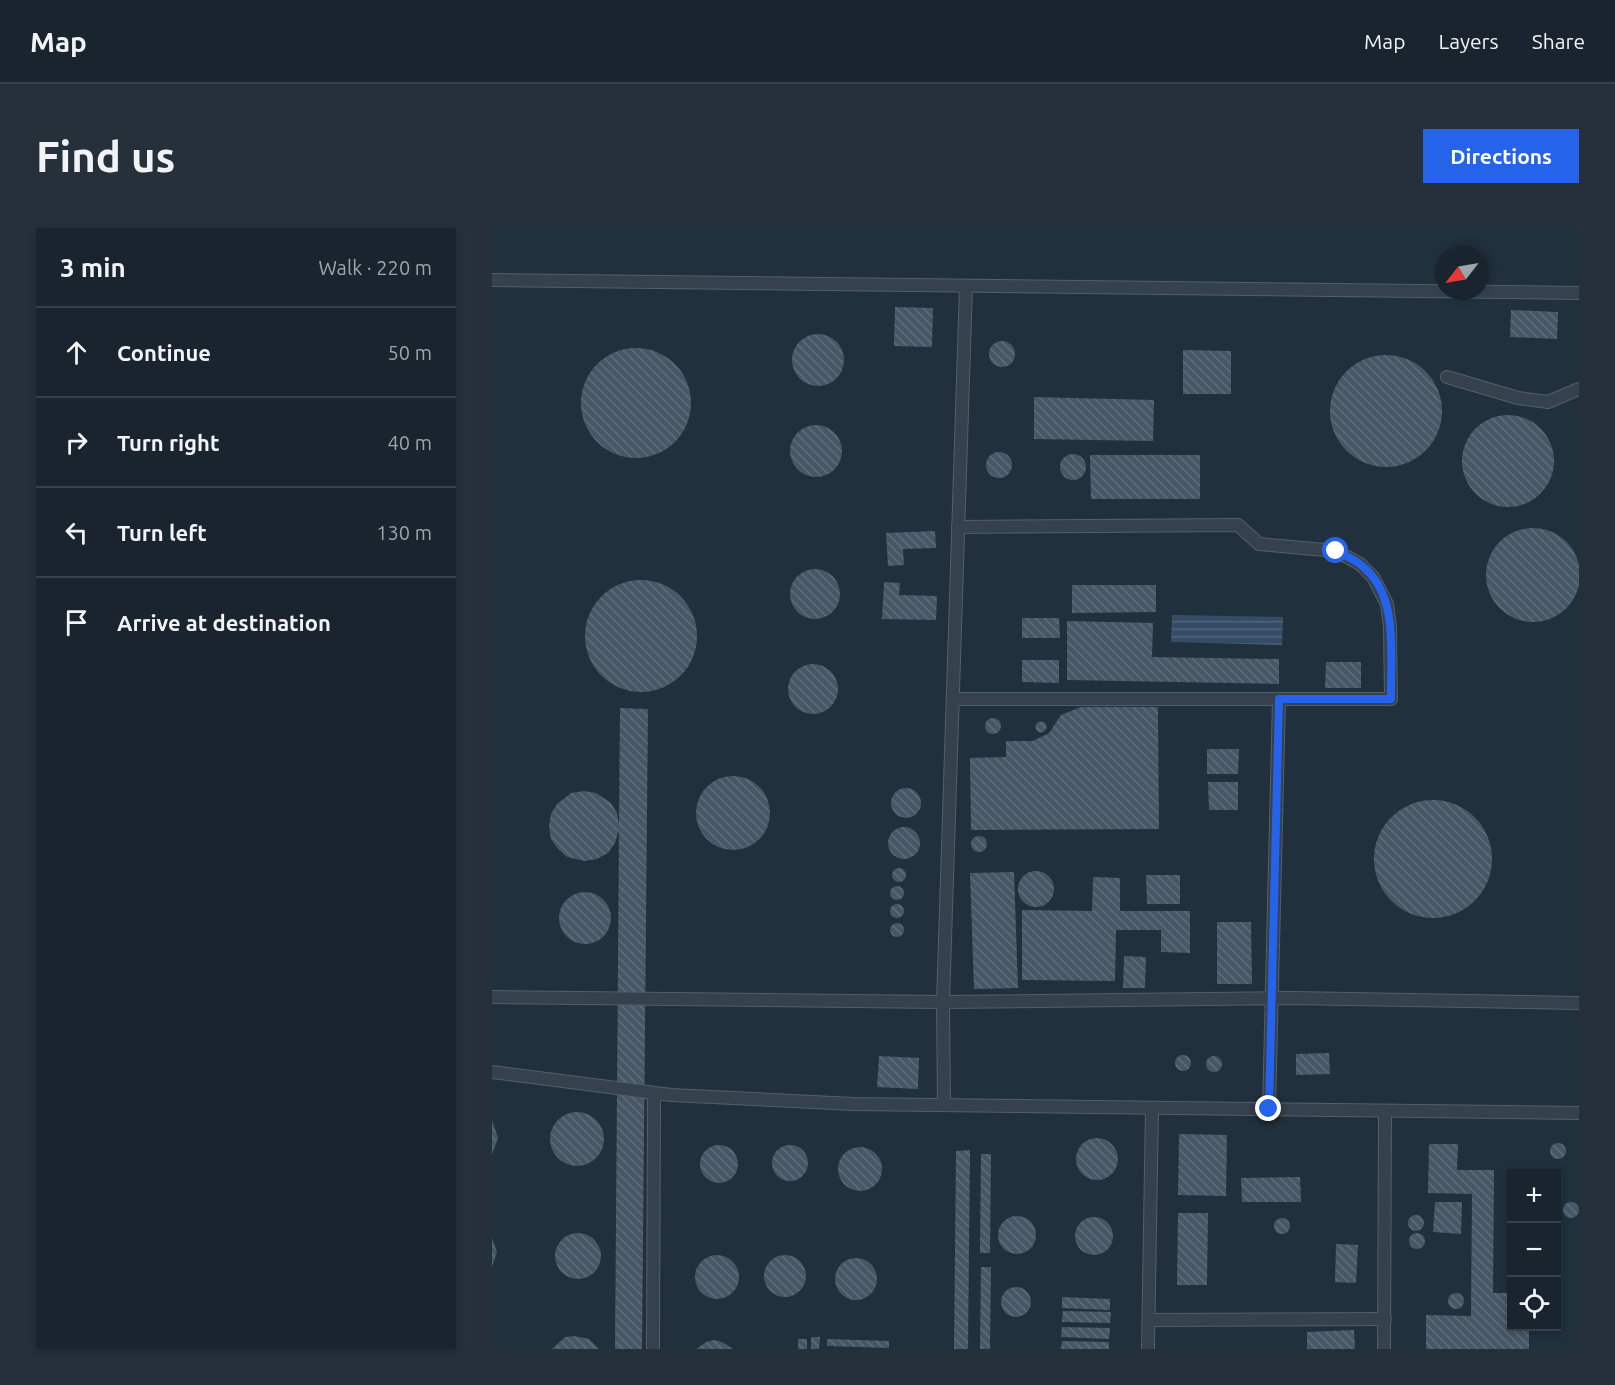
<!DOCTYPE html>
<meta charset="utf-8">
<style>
:root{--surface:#19242e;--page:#26303a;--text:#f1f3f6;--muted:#9fa4aa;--line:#37414a;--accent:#2563eb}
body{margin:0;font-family:Ubuntu,sans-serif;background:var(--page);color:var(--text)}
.controls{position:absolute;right:18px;bottom:18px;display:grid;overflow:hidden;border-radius:0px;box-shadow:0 3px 9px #0003}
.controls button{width:54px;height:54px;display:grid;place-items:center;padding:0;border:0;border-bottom:2px solid var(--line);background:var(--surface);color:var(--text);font:30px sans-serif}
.compass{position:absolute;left:943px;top:18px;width:54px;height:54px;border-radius:50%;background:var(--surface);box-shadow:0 3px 9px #0003;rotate:239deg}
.stop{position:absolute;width:18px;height:18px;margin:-14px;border:4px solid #2563eb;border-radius:50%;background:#fff}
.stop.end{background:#2563eb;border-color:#fff;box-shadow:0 2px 6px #0008}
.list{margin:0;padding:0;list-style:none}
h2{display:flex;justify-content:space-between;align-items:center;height:78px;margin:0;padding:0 24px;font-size:26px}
h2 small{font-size:20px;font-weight:400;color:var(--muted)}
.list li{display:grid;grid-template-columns:39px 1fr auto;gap:18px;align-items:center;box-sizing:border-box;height:90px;padding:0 24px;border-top:2px solid var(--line)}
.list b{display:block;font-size:22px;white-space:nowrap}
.list em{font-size:20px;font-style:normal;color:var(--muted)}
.icon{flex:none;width:33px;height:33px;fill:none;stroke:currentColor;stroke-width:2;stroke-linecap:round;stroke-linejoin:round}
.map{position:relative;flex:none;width:1087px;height:1121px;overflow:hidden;border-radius:0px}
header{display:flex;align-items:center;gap:36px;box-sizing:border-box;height:84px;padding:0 30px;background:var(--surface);border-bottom:2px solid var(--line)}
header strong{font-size:28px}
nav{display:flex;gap:33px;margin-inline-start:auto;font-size:21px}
.intro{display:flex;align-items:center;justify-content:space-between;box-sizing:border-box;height:144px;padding:0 36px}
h1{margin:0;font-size:42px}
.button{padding:15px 27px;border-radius:0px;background:var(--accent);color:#fff;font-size:21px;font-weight:700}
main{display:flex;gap:36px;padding:0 36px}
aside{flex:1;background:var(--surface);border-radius:0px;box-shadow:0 3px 9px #0003}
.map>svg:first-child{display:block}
.water{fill:url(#water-rules)}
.building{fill:url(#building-back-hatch)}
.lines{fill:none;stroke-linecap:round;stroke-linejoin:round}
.lane-casing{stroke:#545f6b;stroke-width:14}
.lane{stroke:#35414d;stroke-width:12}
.route{stroke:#2563eb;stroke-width:8}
</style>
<header>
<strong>Map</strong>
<nav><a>Map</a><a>Layers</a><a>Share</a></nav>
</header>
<div class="intro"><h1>Find us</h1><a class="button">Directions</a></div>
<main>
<aside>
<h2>3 min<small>Walk · 220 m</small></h2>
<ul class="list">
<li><svg class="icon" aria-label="ahead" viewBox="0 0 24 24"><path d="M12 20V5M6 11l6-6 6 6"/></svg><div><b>Continue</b></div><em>50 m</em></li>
<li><svg class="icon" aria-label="right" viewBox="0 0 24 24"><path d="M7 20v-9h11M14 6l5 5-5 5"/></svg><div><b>Turn right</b></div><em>40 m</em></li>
<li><svg class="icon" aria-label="left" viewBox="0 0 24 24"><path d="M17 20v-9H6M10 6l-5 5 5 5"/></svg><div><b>Turn left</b></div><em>130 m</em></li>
<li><svg class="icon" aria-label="arrive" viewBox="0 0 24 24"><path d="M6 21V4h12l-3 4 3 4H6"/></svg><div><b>Arrive at destination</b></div></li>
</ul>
</aside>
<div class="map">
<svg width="1087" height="1121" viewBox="0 0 1087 1121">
<defs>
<pattern id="water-rules" width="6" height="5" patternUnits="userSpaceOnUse" patternTransform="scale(1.5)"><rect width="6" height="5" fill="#344d65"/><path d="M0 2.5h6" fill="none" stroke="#4f657a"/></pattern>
<pattern id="building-back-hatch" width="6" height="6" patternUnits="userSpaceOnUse" patternTransform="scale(1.5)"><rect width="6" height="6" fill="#475766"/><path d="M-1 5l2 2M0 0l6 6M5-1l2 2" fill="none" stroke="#5f6d7a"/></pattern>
</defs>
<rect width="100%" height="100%" fill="#21303d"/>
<path class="water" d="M680 387 791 389 790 417 679 414Z"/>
<g class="building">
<path d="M403 79 441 80 440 119 402 118Z"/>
<path d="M1019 82 1066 84 1065 111 1018 109Z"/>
<circle cx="326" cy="132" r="26"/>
<circle cx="510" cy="126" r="13"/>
<circle cx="144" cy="175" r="55"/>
<path d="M691 122 739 123V166H691Z"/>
<circle cx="894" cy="183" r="56"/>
<path d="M542 169 662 172 661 213 542 211Z"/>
<circle cx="1016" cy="233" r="46"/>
<circle cx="324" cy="223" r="26"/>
<circle cx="507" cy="237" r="13"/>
<circle cx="581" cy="239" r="13"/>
<path d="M598 227H708V271H599Z"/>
<circle cx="1041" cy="347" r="47"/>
<path d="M443 303 444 320 411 321 412 337 396 338 394 305Z"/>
<circle cx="323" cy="366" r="25"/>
<circle cx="149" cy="408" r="56"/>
<path d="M392 354 408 355 407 367 445 368 444 392 390 391Z"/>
<path d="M580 357H664V384L580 385Z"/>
<path d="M530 390H567L568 410H530Z"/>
<path d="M575 393 661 395 660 429 787 431V456L575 452Z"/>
<path d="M530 432H567V455L530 454Z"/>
<path d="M834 434H869V460H833Z"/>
<circle cx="321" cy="461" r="25"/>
<path d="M589 479H666L667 601 479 602 478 530 514 529V513H541L557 505 569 487Z"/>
<path d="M128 480 156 481 150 1121H123L127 602 123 615 116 625 105 631 93 633 75 629 66 621 59 611 57 598 59 586 65 576 79 565 92 563 104 565 119 575 125 585 127 597Z"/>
<circle cx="501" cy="498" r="8"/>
<circle cx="549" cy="499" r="5.5"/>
<path d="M715 521H747L746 546H715Z"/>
<circle cx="241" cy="585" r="37"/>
<path d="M716 554H746V582H717Z"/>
<circle cx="414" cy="575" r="15"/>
<circle cx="941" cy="631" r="59"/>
<circle cx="412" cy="615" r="16"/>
<circle cx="487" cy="616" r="8"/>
<circle cx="407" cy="647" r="7"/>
<circle cx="544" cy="661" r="18"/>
<path d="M522 644 526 760 482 761 478 645Z"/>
<path d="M654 647H688V676H655Z"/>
<path d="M601 649 628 650V683H698V725L669 724V702H624L623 753 530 752V682L600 683Z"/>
<circle cx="405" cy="665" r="7"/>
<circle cx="93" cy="690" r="26"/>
<circle cx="405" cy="683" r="7"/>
<path d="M725 694H759L760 756H725Z"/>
<circle cx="405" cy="702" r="7"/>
<path d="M632 728 654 729 653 760H631Z"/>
<path d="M837 825 838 846 804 847V826Z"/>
<circle cx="691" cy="835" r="8"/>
<path d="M387 828 427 830 426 861 385 859Z"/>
<circle cx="722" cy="836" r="8"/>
<circle cx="85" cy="911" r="27"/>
<path d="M0 892 6 910 0 927Z"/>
<path d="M687 906 735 907 734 968 686 967Z"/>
<circle cx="605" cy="931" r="21"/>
<circle cx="1066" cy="923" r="8"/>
<path d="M937 916H966L965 942H1002L1001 1065H1020V1098H1037V1121H934V1087L979 1088 980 966 936 965Z"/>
<circle cx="298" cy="935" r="18"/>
<circle cx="227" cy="936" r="19"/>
<circle cx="368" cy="941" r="22"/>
<path d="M478 922 476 1121H462L464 923Z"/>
<path d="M489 926H499L498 1025H488Z"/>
<path d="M808 949 809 974H750L749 950Z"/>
<path d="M943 974H970L969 1006 941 1004Z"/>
<circle cx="1079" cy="982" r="8"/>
<path d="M686 985H716L715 1057H685Z"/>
<circle cx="924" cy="995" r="8"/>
<circle cx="525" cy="1007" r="19"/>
<circle cx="602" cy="1008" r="19"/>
<circle cx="790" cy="998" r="8"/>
<circle cx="86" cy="1028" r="23"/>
<circle cx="925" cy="1013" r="8"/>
<path d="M0 1010 5 1024 0 1039Z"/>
<path d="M844 1016 866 1017 864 1055 843 1054Z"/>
<circle cx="293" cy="1048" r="21"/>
<circle cx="225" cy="1049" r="22"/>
<circle cx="364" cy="1051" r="21"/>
<path d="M489 1039H499L498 1121H488Z"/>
<circle cx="524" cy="1074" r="15"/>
<circle cx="964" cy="1073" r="8"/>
<path d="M570 1069 618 1071V1082L570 1080Z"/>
<path d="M571 1083 619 1084 618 1095 570 1094Z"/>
<path d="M570 1099 618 1100 617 1111 569 1109Z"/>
<path d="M862 1102 863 1121H815V1104Z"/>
<path d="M83 1108 97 1111 107 1121H60L73 1109Z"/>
<path d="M319 1109H328L327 1121H319Z"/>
<rect x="306" y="1111" width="9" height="10"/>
<path d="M335 1111 397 1113V1120L335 1118Z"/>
<path d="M222 1112 230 1114 241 1121H204L214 1114Z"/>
<path d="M570 1113 617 1114V1121H569Z"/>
</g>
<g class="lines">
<defs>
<g id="lane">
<path d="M0 52 1087 65"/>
<path d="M955 149 1026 170 1056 174 1087 161"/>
<path d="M461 471H899L898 399 895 376 881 349 868 336 844 323 767 316 746 297 466 299"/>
<path d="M0 769 451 774 474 58"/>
<path d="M0 844 179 867 361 876 1087 885"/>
<path d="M452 877 451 774 798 770 1087 775"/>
<path d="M777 881 787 471"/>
<path d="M657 1092 893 1091"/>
<path d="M161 1121 162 865"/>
<path d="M656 1121 660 880"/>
<path d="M892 1121 893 883"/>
</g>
</defs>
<use href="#lane" class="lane-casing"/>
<use href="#lane" class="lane"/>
</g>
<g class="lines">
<path class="route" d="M777 881 787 471H899C898 427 908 367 869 337 862 331 852 327 844 323"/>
</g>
</svg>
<div class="controls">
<button>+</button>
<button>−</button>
<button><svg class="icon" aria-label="locate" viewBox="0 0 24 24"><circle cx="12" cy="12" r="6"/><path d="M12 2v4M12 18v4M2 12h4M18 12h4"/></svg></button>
</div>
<svg class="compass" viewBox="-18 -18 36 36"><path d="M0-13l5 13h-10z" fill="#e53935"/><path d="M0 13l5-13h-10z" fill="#9fa4aa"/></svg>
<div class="stop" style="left:844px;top:323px"></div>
<div class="stop end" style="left:777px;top:881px"></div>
</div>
</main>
